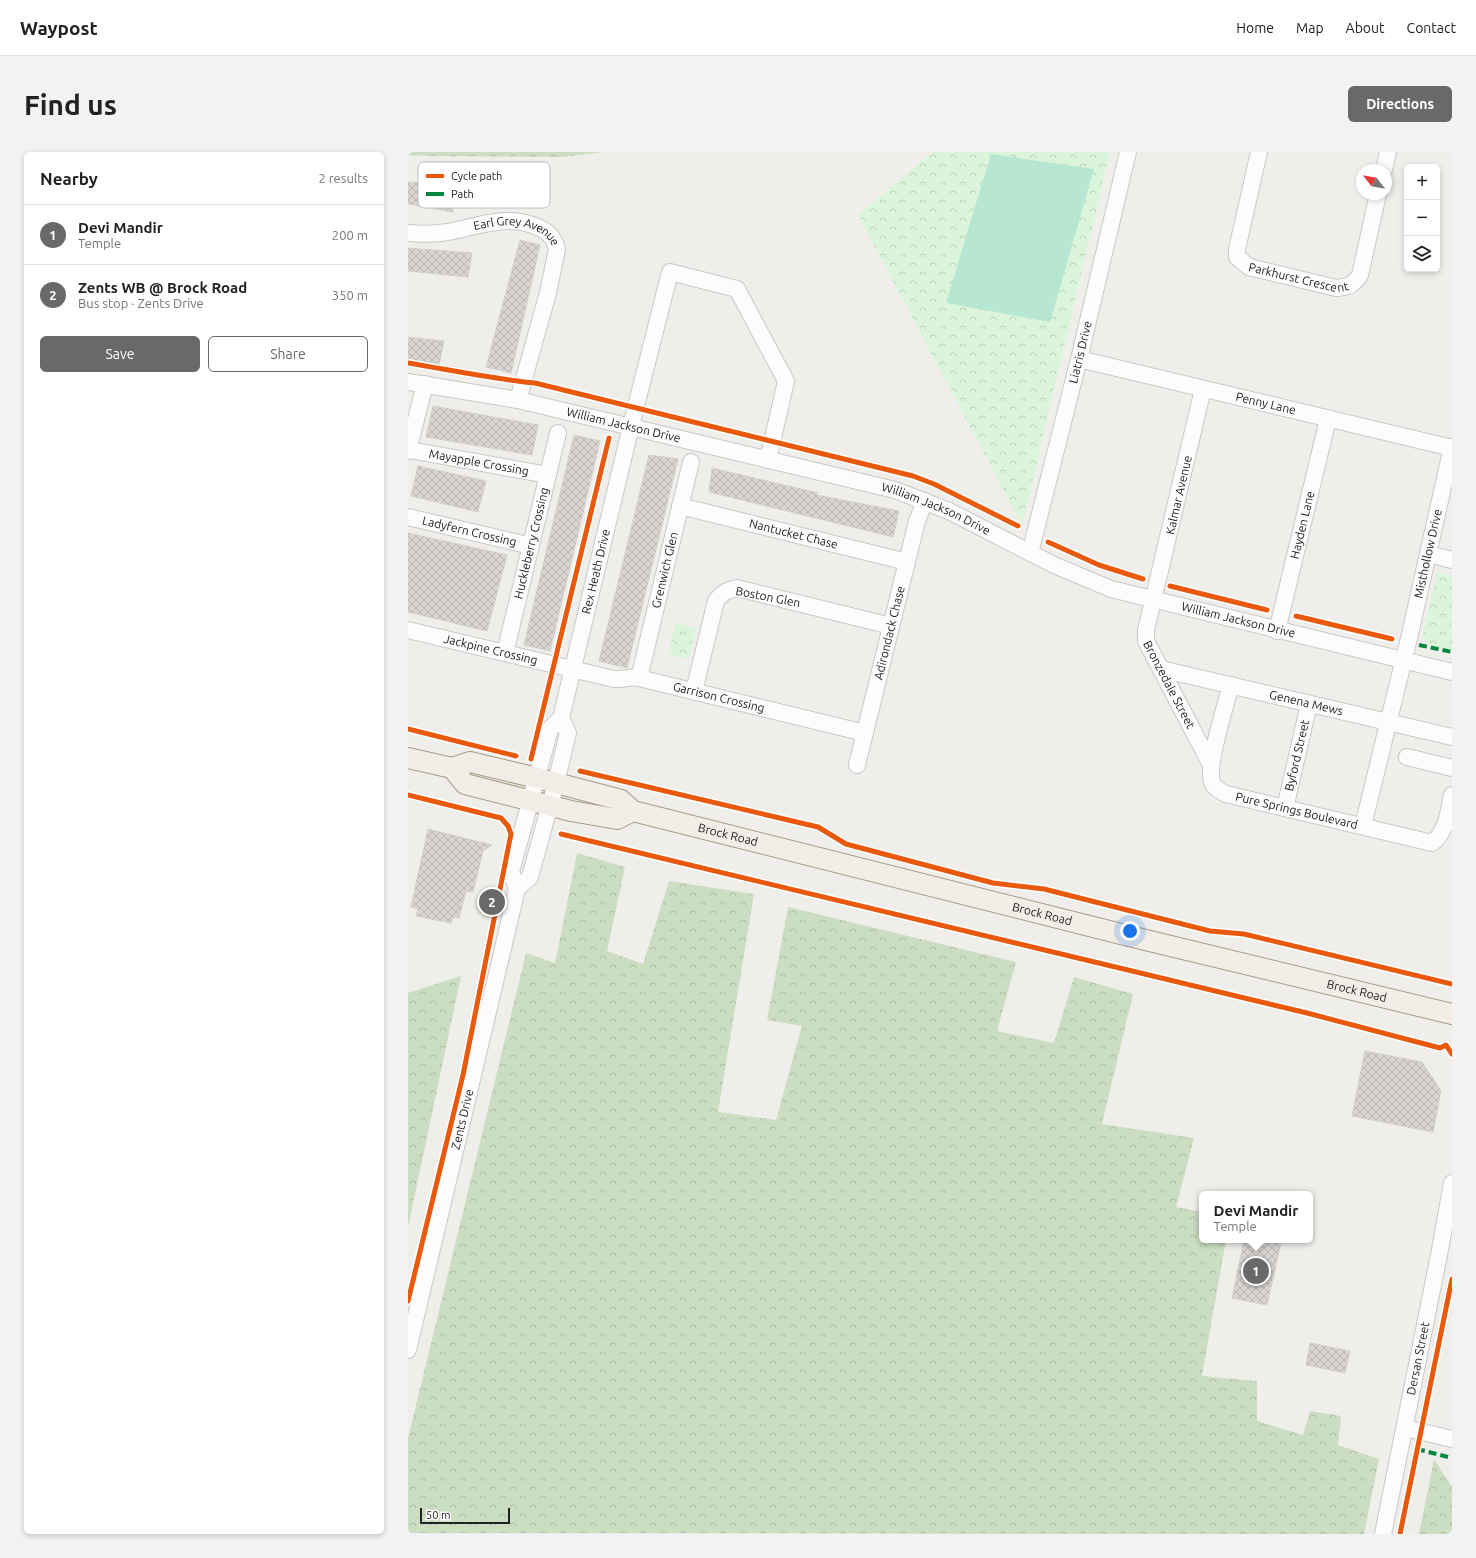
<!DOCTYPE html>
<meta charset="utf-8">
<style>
:root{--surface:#fff;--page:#f2f2f2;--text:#202124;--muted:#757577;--line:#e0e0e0;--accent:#6a6968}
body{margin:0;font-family:Ubuntu,sans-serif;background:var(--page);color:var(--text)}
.controls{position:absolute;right:12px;top:12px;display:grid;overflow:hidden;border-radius:6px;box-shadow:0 2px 6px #0003}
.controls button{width:36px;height:36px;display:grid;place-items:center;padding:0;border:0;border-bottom:1px solid var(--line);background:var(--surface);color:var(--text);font:20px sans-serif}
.compass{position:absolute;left:948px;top:12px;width:36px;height:36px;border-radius:50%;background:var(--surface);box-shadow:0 2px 6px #0003;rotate:301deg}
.scale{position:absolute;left:12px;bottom:10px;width:90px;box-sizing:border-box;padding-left:4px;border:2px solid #222;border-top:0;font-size:11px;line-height:14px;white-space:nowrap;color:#222;-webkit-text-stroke:3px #fff;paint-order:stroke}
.you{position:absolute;left:722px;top:779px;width:14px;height:14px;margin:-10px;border:3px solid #fff;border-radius:50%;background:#1a73e8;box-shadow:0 0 0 6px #1a73e833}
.badge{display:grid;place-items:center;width:26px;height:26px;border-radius:50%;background:var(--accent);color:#fff;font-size:13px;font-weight:700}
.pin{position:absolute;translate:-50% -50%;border:2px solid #fff;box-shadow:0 1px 4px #0006}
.popup{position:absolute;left:791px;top:1039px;width:114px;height:52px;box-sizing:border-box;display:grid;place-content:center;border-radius:6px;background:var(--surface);filter:drop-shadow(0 1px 3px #0005);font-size:13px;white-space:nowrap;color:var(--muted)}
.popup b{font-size:15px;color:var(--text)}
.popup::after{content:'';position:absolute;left:50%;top:100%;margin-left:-8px;border:8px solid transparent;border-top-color:var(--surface)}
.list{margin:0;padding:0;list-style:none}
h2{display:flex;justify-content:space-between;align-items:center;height:52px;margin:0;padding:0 16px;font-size:17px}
h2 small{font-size:13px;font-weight:400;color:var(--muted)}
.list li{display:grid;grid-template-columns:26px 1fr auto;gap:12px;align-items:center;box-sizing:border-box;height:60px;padding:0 16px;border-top:1px solid var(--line)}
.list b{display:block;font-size:15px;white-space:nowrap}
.list p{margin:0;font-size:13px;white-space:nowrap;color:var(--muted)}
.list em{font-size:13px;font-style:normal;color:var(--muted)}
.actions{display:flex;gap:8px;padding:12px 16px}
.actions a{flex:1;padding:9px 0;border:1px solid var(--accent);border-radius:6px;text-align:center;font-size:14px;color:var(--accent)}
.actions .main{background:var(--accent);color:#fff}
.icon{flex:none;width:22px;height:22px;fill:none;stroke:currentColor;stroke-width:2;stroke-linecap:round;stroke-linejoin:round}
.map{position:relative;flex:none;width:1044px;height:1382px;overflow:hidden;border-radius:6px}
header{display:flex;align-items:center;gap:24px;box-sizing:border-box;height:56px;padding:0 20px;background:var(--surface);border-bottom:1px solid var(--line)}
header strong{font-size:19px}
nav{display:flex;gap:22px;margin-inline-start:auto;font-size:14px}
.intro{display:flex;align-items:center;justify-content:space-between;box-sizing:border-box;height:96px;padding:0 24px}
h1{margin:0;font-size:28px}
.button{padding:10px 18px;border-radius:6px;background:var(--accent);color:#fff;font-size:14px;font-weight:700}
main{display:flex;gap:24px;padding:0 24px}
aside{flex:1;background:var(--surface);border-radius:6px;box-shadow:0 2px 6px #0003}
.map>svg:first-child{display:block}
.forest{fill:url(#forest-crowns)}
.park{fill:url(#park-crowns)}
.pitch{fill:#b7e6d2}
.building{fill:url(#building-cross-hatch);stroke:#d3d0cc}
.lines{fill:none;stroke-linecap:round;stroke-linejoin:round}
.minor-casing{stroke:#c9c8c7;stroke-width:18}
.major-casing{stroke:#a79c86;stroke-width:22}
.minor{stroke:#fdfcfc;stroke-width:16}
.major{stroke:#f3ede7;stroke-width:20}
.quiet{stroke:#00873e;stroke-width:4;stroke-dasharray:8 4;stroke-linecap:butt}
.cycleway-casing{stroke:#fff;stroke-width:8}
.cycleway{stroke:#e8590c;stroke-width:5}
.labels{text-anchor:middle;stroke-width:3.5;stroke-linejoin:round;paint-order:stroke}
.street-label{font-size:12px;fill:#222;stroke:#fff}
.key{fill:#fff;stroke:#bdbdbd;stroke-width:1}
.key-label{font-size:11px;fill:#222}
</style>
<header>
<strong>Waypost</strong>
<nav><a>Home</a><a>Map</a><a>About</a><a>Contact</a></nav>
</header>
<div class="intro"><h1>Find us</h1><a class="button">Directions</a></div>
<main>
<aside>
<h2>Nearby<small>2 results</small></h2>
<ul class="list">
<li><span class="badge">1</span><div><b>Devi Mandir</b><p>Temple</p></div><em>200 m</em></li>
<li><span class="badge">2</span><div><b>Zents WB @ Brock Road</b><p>Bus stop · Zents Drive</p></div><em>350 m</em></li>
</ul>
<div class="actions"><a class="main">Save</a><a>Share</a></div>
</aside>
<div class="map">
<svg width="1044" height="1382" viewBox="0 0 1044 1382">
<defs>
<pattern id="forest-crowns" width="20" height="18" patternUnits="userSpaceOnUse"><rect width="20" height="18" fill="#cbdec1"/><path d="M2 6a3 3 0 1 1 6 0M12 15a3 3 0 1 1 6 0" fill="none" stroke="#aebea6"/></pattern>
<pattern id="park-crowns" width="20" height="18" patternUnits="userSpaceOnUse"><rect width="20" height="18" fill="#daf5da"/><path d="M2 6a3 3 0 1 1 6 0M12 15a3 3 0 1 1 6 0" fill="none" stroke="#bbd2bb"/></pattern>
<pattern id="building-cross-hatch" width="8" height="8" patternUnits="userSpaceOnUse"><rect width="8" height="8" fill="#d7d4d2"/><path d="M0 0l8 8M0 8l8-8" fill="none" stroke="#b8b6b4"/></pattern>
</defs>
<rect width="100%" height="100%" fill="#f0eeeb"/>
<g class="forest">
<path d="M0 0H196L154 5 19 4 0 3Z"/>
<path d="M169 701 217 715 199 799 235 812 261 729 346 742 310 960 368 968 394 874 359 868 380 755 608 810 589 879 646 891 666 825 725 842 694 972 786 986 768 1055 794 1060V1088H818L794 1224 849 1229V1269L895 1283 902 1259 933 1264 930 1293 971 1307 956 1382 0 1381V1286L118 801 147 811Z"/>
<path d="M53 824 0 1075V841Z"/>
<path d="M1026 1307 1044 1335V1382H1011Z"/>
</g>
<g class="park">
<path d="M525 0H702L614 373 450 63Z"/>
<path d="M1029 421 1044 424V499L1022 493 1014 486Z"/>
<path d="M268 471 288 476 280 507 260 502Z"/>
</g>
<path class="pitch" d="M583 2 686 17 642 170 538 151Z"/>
<g class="building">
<path d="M0 30 44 33 45 60 0 52Z"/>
<path d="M112 88 132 93 103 221 78 215Z"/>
<path d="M0 96 64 101 60 125 0 119Z"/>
<path d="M0 185 36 189 31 213 0 209Z"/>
<path d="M25 254 130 273 124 303 18 285Z"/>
<path d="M166 283 192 289 142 499 116 493Z"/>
<path d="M241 303 270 307 219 516 191 509Z"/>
<path d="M10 314 78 329 70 360 3 344Z"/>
<path d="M304 316 410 341 409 343 491 359 485 385 301 340Z"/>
<path d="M0 381 99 403 79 479 0 460Z"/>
<path d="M20 677 84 693 75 699 65 740 58 739 51 766 45 765 43 771 8 764 10 757 3 755Z"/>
<path d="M957 899 1014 910 1033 939 1025 980 944 964Z"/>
<path d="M836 1088H861L873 1091 859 1153 824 1146Z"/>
<path d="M902 1191 942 1199 937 1221 898 1213Z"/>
</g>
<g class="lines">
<defs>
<g id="minor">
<path id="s1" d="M851 0 829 97V105L841 115 928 136C941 135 945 133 952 123L970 42"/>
<path d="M976 18 980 0"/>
<path id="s2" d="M0 81C13 82 27 82 40 80 56 77 72 72 88 70 109 67 144 72 149 97L140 141 110 248"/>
<path id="s3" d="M671 207 1044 296"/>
<path id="s4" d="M0 230 110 248 487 338 541 359 646 413 703 437 1044 520"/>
<path id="s5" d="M795 237 738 478V489L803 613"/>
<path id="s6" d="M2 298 140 323"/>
<path d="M0 299 17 232"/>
<path id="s7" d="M272 354 499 410"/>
<path id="s8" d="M0 365 123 394"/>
<path id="s9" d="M622 401 671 207 720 0"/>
<path d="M1020 402 1044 408"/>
<path id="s10" d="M0 478 206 527C215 528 222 524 231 526L457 581"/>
<path id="s11" d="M869 479 920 267"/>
<path id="s12" d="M97 501 150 281"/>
<path id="s13" d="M753 517 1044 585"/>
<path id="s14" d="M231 526 283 310"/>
<path id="s15" d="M823 533C818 552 798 614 804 630 806 636 812 639 818 642L1024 691C1039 680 1040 660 1044 643"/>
<path d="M286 539 308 449C314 441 319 438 329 436L483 474"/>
<path d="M999 605 1044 616"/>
<path id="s16" d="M449 613 509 369 517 349"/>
<path id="s17" d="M877 656 901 552"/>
<path id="s18" d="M955 674 1002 482 1044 295"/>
<path d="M109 737 122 725 148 631 160 581 153 566"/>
<path id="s19" d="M0 1198 109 737 103 720 142 577 153 566 223 274 262 120 329 137 378 229 360 308"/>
<path d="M997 1276 1044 1287"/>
<path id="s20" d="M975 1382 1031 1103 1044 1031"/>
</g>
<g id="major">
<path id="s21" d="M0 606 44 616 62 610 129 626 213 648 225 659 721 784 1044 862"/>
<path d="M44 616 57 632 163 659 209 667 225 659"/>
</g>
</defs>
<use href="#minor" class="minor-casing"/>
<use href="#major" class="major-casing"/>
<use href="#minor" class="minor"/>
<use href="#major" class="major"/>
<g class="quiet">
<path d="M1011 493 1044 500"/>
<path d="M1009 1297 1044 1306"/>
</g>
<defs>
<g id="cycleway">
<path d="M0 211C42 218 85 227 127 231L505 324 526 332 610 374"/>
<path d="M640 390 691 413 735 427"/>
<path d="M762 434 859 458"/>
<path d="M888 464 984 487"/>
<path d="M0 577 108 604"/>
<path d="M123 607 201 286"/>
<path d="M172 619 410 675 438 692 585 731 636 737 802 779 836 782 1044 832"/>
<path d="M0 643 93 666 100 674 103 682 55 923 0 1149"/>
<path d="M153 682 899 861 1032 896 1038 893 1044 902"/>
<path d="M992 1382 1044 1127"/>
</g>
</defs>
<use href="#cycleway" class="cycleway-casing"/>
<use href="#cycleway" class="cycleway"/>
</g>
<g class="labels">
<g class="street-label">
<text dy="4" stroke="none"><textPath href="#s2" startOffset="112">Earl Grey Avenue</textPath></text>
<text dy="4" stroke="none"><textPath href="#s1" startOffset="174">Parkhurst Crescent</textPath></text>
<text dy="4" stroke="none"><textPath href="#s9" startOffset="207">Liatris Drive</textPath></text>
<text dy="4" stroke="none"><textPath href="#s3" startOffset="192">Penny Lane</textPath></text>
<text dy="4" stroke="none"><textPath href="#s4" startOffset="220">William Jackson Drive</textPath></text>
<text dy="4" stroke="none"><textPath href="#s6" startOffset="70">Mayapple Crossing</textPath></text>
<text transform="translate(771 343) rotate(-77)" y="4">Kalmar Avenue</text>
<text dy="4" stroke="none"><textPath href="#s4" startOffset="544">William Jackson Drive</textPath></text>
<text dy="4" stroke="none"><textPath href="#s11" startOffset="109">Hayden Lane</textPath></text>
<text dy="4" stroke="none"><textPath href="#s8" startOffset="63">Ladyfern Crossing</textPath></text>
<text dy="4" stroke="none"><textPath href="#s7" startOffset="117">Nantucket Chase</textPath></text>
<text dy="4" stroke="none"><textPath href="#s12" startOffset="113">Huckleberry Crossing</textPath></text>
<text dy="4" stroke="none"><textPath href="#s18" startOffset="280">Misthollow Drive</textPath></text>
<text dy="4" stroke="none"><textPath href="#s14" startOffset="111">Grenwich Glen</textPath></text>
<text dy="4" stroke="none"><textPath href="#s19" startOffset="806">Rex Heath Drive</textPath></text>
<text transform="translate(360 445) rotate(11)" y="4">Boston Glen</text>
<text dy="4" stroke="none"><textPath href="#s4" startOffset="868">William Jackson Drive</textPath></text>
<text dy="4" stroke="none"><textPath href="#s16" startOffset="136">Adirondack Chase</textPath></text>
<text dy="4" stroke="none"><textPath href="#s10" startOffset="85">Jackpine Crossing</textPath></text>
<text dy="4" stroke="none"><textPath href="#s5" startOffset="308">Bronzedale Street</textPath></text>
<text dy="4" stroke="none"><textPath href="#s10" startOffset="319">Garrison Crossing</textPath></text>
<text dy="4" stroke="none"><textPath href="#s13" startOffset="149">Genena Mews</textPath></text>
<text dy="4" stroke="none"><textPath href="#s17" startOffset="54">Byford Street</textPath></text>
<text dy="4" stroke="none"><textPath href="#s15" startOffset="191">Pure Springs Boulevard</textPath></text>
<text dy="4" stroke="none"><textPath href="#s21" startOffset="334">Brock Road</textPath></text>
<text dy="4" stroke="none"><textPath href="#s21" startOffset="658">Brock Road</textPath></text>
<text dy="4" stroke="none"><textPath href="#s21" startOffset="982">Brock Road</textPath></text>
<text dy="4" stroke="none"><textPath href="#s19" startOffset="237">Zents Drive</textPath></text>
<text dy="4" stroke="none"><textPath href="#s20" startOffset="179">Dersan Street</textPath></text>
</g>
</g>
<rect x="10" y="10" width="132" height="46" rx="6" class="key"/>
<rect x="18" y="22" width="18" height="4" fill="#e8590c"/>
<rect x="18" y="40" width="18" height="4" fill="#00873e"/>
<g class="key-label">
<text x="43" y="28">Cycle path</text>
<text x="43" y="46">Path</text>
</g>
</svg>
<div class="controls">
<button>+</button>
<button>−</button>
<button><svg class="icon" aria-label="layers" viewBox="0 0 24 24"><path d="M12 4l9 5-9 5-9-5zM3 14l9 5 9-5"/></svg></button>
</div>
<svg class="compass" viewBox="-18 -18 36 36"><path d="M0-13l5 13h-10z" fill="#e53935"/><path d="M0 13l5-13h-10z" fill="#757577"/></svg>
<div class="scale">50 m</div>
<div class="you"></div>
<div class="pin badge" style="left:848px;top:1119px">1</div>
<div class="popup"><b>Devi Mandir</b>Temple</div>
<div class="pin badge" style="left:84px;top:750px">2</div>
</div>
</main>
